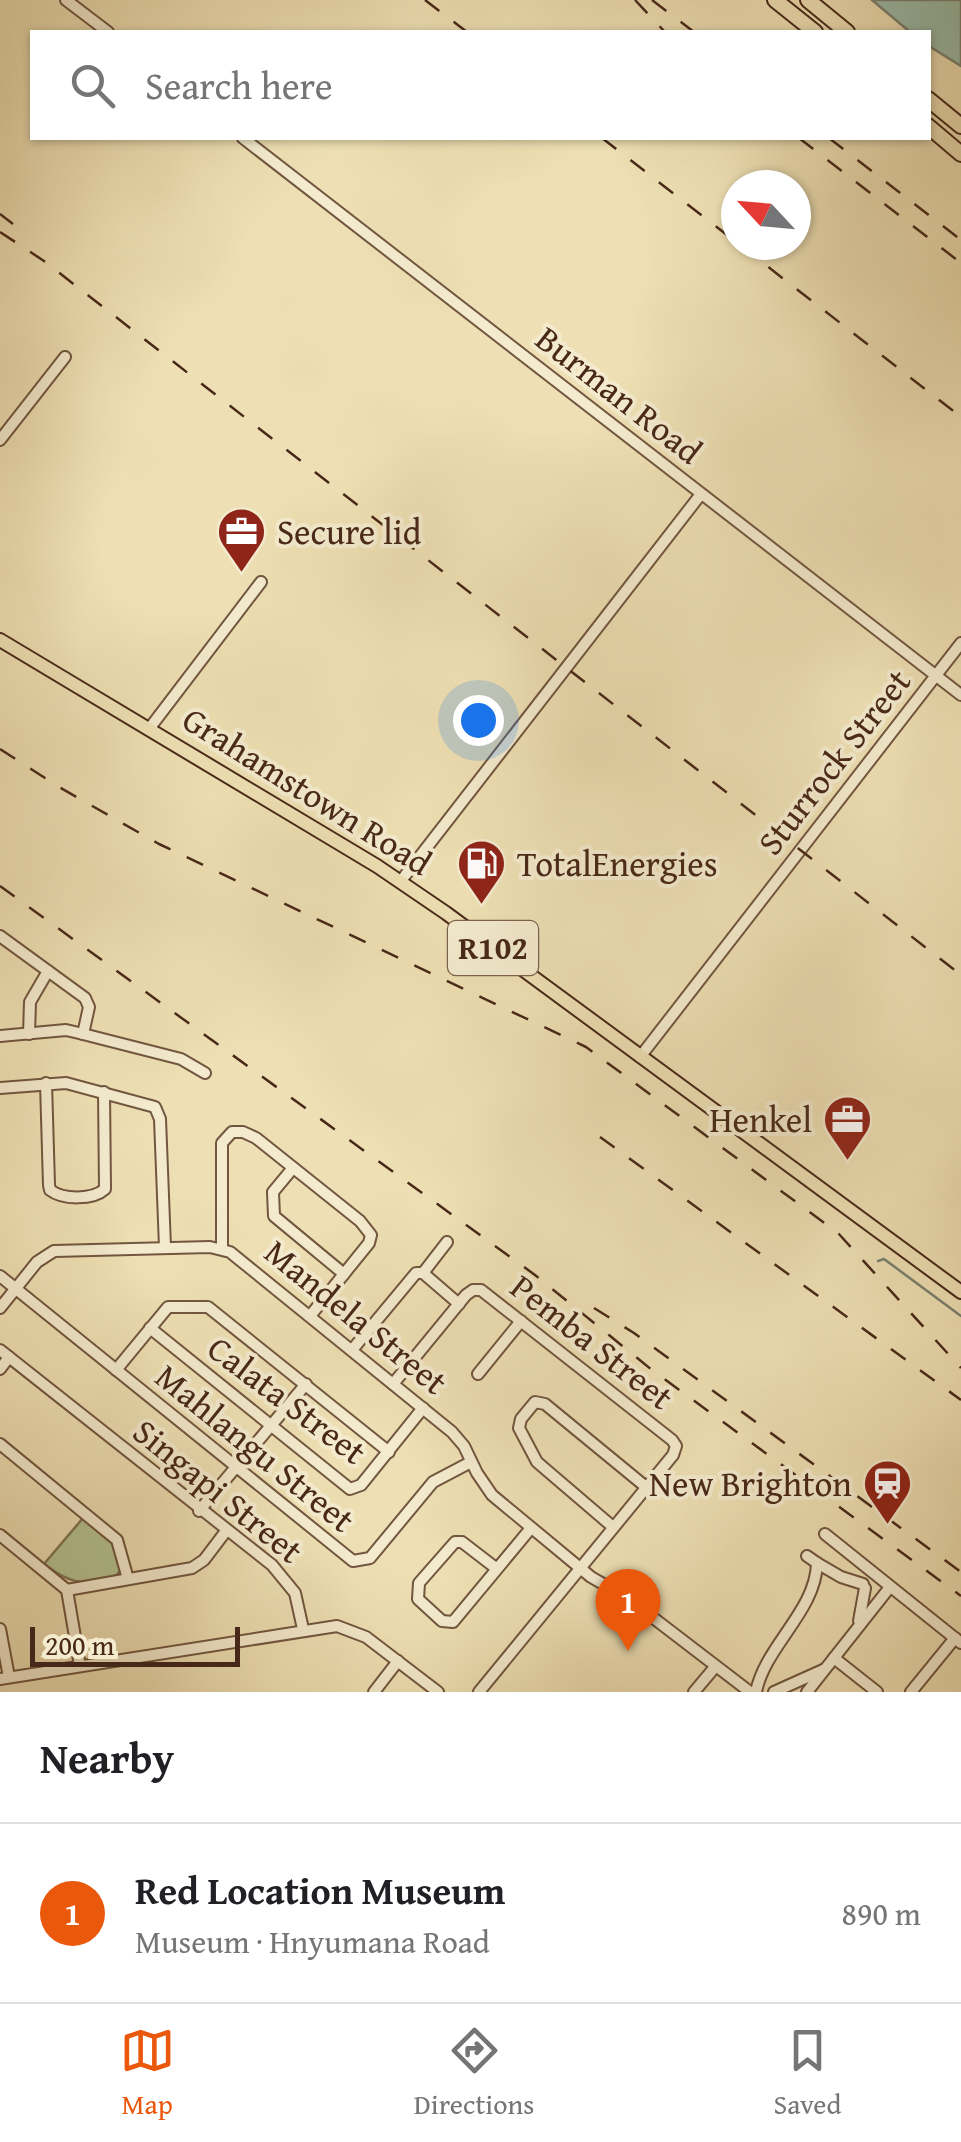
<!DOCTYPE html>
<meta charset="utf-8">
<style>
:root{--surface:#fff;--page:#f6f6f6;--text:#202124;--muted:#757577;--line:#e0e0e0;--accent:#ea580c}
body{margin:0;font-family:"Gentium Book Plus",serif;background:var(--page);color:var(--text)}
.compass{position:absolute;left:721px;top:170px;width:90px;height:90px;border-radius:50%;background:var(--surface);box-shadow:0 2px 8px #0004;rotate:296deg}
.scale{position:absolute;left:30px;bottom:25px;width:210px;box-sizing:border-box;padding-left:10px;border:5px solid #482818;border-top:0;font-size:28px;line-height:35px;white-space:nowrap;color:#482818;-webkit-text-stroke:8px #f4ebce;paint-order:stroke}
.you{position:absolute;left:478px;top:720px;width:35px;height:35px;margin:-25px;border:8px solid #fff;border-radius:50%;background:#1a73e8;box-shadow:0 0 0 15px #1a73e833}
.badge{display:grid;place-items:center;width:65px;height:65px;border-radius:50%;background:var(--accent);color:#fff;font-size:32px;font-weight:700}
.pin{position:absolute;translate:-50% -82px;filter:drop-shadow(0 2px 5px #0008)}
.pin::after{content:'';position:absolute;top:52px;width:35px;height:30px;background:inherit;clip-path:polygon(0 0,100% 0,50% 100%)}
.list{margin:0;padding:0;list-style:none}
h2{display:flex;justify-content:space-between;align-items:center;height:130px;margin:0;padding:0 40px;font-size:42px}
h2 small{font-size:32px;font-weight:400;color:var(--muted)}
.list li{display:grid;grid-template-columns:65px 1fr auto;gap:30px;align-items:center;box-sizing:border-box;height:180px;padding:0 40px;border-top:2px solid var(--line)}
.list b{display:block;font-size:38px;white-space:nowrap}
.list p{margin:0;font-size:32px;white-space:nowrap;color:var(--muted)}
.list em{font-size:32px;font-style:normal;color:var(--muted)}
.icon{flex:none;width:55px;height:55px;fill:none;stroke:currentColor;stroke-width:2;stroke-linecap:round;stroke-linejoin:round}
.map{position:relative;flex:none;width:961px;height:1692px;overflow:hidden}
.search{position:absolute;background:var(--surface);box-shadow:0 2px 8px #0004;left:30px;right:30px;top:30px;height:110px;display:flex;align-items:center;gap:25px;box-sizing:border-box;padding:0 35px;border-radius:0px;color:var(--muted);font-size:38px}
.sheet{height:310px;background:var(--surface)}
nav{display:flex;justify-content:space-around;align-items:center;box-sizing:border-box;height:140px;border-top:2px solid var(--line);background:var(--surface);font-size:28px;color:var(--muted)}
nav a{display:grid;justify-items:center;gap:5px}
nav .on{color:var(--accent)}
.map>svg:first-child{display:block}
.green{fill:#b4c391;stroke:#7e7654;stroke-width:2.5}
.water{fill:#99bdab;stroke:#798170;stroke-width:2.5}
.lines{fill:none;stroke-linecap:round;stroke-linejoin:round}
.stream{stroke:#798170;stroke-width:2.5}
.minor-casing{stroke:#72563f;stroke-width:14}
.major-casing{stroke:#482818;stroke-width:16}
.highway-casing{stroke:#482818;stroke-width:18}
.minor{stroke:#f4ebce;stroke-width:10}
.major{stroke:#eee0b4;stroke-width:12}
.highway{stroke:#eee0b4;stroke-width:14}
.rail{stroke:#482818;stroke-width:2.5;stroke-dasharray:18 18;stroke-linecap:butt}
.labels{text-anchor:middle;stroke-width:8;stroke-linejoin:round;paint-order:stroke}
.shield{fill:#f4ebce;stroke:#7c624f;stroke-width:2.5}
.shield-label{font-size:32px;font-weight:bold;fill:#482818}
.street-label{font-size:35px;fill:#482818;stroke:#f4ebce}
.poi-label{font-size:35px;fill:#482818;stroke:#f4ebce;text-anchor:start}
</style>
<div class="map">
<svg width="961" height="1692" viewBox="0 0 961 1692">
<rect width="100%" height="100%" fill="#eee0b4"/>
<filter id="stains"><feTurbulence type="fractalNoise" baseFrequency=".002" numOctaves="4"/><feColorMatrix values="0 0 0 0 .2 0 0 0 0 .09 0 0 0 0 .02 0 0 0 .5 -.17"/></filter>
<radialGradient id="worn" r=".72"><stop offset=".6" stop-color="#630" stop-opacity="0"/><stop offset="1" stop-color="#630" stop-opacity=".3"/></radialGradient>
<path class="green" d="M83 1518 113 1543 121 1569 117 1575C83 1585 73 1586 44 1564Z"/>
<path class="water" d="M872 0H961V66L929 46 928 32H910Z"/>
<g class="lines">
<path class="stream" d="M878 1261 884 1259 961 1316"/>
<defs>
<g id="minor">
<path d="M66 0 108 32"/>
<path d="M243 138 961 695"/>
<path d="M0 440 65 357"/>
<path d="M149 729 261 582"/>
<path d="M400 882 701 494"/>
<path d="M0 936 85 998 89 1007 83 1034"/>
<path d="M29 1034 30 1002 48 971"/>
<path d="M0 1036 66 1030 79 1033 181 1059 205 1073"/>
<path d="M640 1057 961 643"/>
<path d="M46 1083 49 1185 50 1190C63 1200 93 1200 105 1189L104 1092"/>
<path d="M0 1088 66 1083 155 1107 160 1119 165 1247"/>
<path d="M293 1168 273 1192 274 1216 344 1274"/>
<path d="M222 1249V1143L232 1132H243L256 1138 360 1221 371 1235 369 1243 310 1316"/>
<path d="M423 1273 447 1242"/>
<path d="M0 1276 353 1561 370 1558 433 1482 471 1462"/>
<path d="M0 1308 37 1262 54 1251 210 1247 230 1252 452 1432 464 1446 477 1473 492 1495 591 1577 626 1597 750 1692"/>
<path d="M150 1328 350 1489 361 1485 423 1408"/>
<path d="M0 1350 272 1565 295 1593 303 1629"/>
<path d="M352 1350 416 1273H423L459 1304"/>
<path d="M0 1369 9 1357"/>
<path d="M116 1370 168 1307H208L389 1452"/>
<path d="M478 1374 521 1321"/>
<path d="M393 1384 466 1295 473 1290H481L672 1440 676 1446 673 1455 479 1692"/>
<path d="M0 1444 117 1540 128 1579"/>
<path d="M199 1511 306 1384"/>
<path d="M613 1527 537 1462 519 1428 521 1419 535 1402 545 1404 646 1487"/>
<path d="M825 1534 961 1643"/>
<path d="M0 1535 67 1590 80 1666"/>
<path d="M817 1563 841 1577 863 1584"/>
<path d="M497 1569 462 1542H455L419 1583 418 1599 442 1621 453 1622 531 1528"/>
<path d="M67 1590 192 1568 204 1560 226 1531"/>
<path d="M859 1621 865 1588"/>
<path d="M0 1629 9 1677"/>
<path d="M834 1658 877 1692"/>
<path d="M0 1679 337 1626 366 1637 438 1692"/>
<path d="M374 1692 398 1661"/>
<path d="M694 1692 715 1667"/>
<path d="M756 1692C765 1646 816 1611 817 1563L807 1556"/>
<path d="M774 1692 823 1670"/>
<path d="M807 1692 890 1587"/>
<path d="M911 1692 955 1638"/>
</g>
<path id="major" d="M0 640 377 866 446 913 961 1292"/>
<g id="highway">
<path d="M775 0 815 32"/>
<path d="M808 0 847 32"/>
<path d="M928 99 961 126"/>
<path d="M928 126 961 154"/>
</g>
</defs>
<use href="#minor" class="minor-casing"/>
<use href="#major" class="major-casing"/>
<use href="#highway" class="highway-casing"/>
<use href="#minor" class="minor"/>
<use href="#major" class="major"/>
<use href="#highway" class="highway"/>
<g class="rail">
<path d="M425 0 467 32"/>
<path d="M635 0 665 32"/>
<path d="M652 0 694 32"/>
<path d="M602 138 736 242"/>
<path d="M799 138 961 263"/>
<path d="M829 138 961 240"/>
<path d="M0 214 13 224"/>
<path d="M0 232 44 261 961 975"/>
<path d="M740 245 961 417"/>
<path d="M0 749 59 787 159 844 586 1047 838 1233 961 1368"/>
<path d="M0 886 535 1275 652 1370 961 1596"/>
<path d="M600 1137 961 1400"/>
<path d="M594 1308 634 1333 961 1572"/>
</g>
</g>
<defs>
<symbol id="office-pin" viewBox="-11 -11 22 30"><path d="M0 17L-7.5 6A9.5 9.5 0 1 1 7.5 6Z" fill="#8f2418" stroke="#f4ebce"/><path d="M-6-3h4V-5.5h4V-3h4V5H-6ZM-1-4.5V-3h2v-1.5ZM-6 0V1H6V0Z" fill="#fff"/></symbol>
<symbol id="fuel-pin" viewBox="-11 -11 22 30"><path d="M0 17L-7.5 6A9.5 9.5 0 1 1 7.5 6Z" fill="#8f2418" stroke="#f4ebce"/><path d="M-5.5-6h7V0h2V4h1.3V-2.5L3-4.5l.8-.8L6-3V5H2.5V1h-1V6h-7ZM-4.2-4.7v3.2H.2V-4.7Z" fill="#fff"/></symbol>
<symbol id="station-pin" viewBox="-11 -11 22 30"><path d="M0 17L-7.5 6A9.5 9.5 0 1 1 7.5 6Z" fill="#8f2418" stroke="#f4ebce"/><path d="M-3-6H3Q5-6 5-4V2Q5 4 3 4L4.5 6H3L1.5 4h-3L-3 6H-4.5L-3 4Q-5 4-5 2V-4Q-5-6-3-6ZM-3.5-4v3h7v-3ZM-3.5 1v1.5H-2V1ZM2 1v1.5H3.5V1Z" fill="#fff"/></symbol>
</defs>
<g fill-rule="evenodd">
<use href="#office-pin" x="214" y="504" width="55" height="75"/>
<use href="#fuel-pin" x="454" y="836" width="55" height="75"/>
<use href="#office-pin" x="820" y="1092" width="55" height="75"/>
<use href="#station-pin" x="860" y="1456" width="55" height="75"/>
</g>
<g class="labels">
<rect class="shield" x="448" y="921" width="90" height="54" rx="8"/>
<g class="shield-label">
<text x="493" y="959">R102</text>
</g>
<g class="street-label">
<text transform="translate(619 395) rotate(38)" y="12">Burman Road</text>
<text transform="translate(834 762) rotate(-52)" y="12">Sturrock Street</text>
<text transform="translate(307 791) rotate(32)" y="12">Grahamstown Road</text>
<text transform="translate(356 1317) rotate(39)" y="12">Mandela Street</text>
<text transform="translate(592 1342) rotate(38)" y="12">Pemba Street</text>
<text transform="translate(287 1400) rotate(37)" y="12">Calata Street</text>
<text transform="translate(255 1448) rotate(39)" y="12">Mahlangu Street</text>
<text transform="translate(218 1491) rotate(39)" y="12">Singapi Street</text>
</g>
<g class="poi-label">
<text x="277" y="544">Secure lid</text>
<text x="517" y="876">TotalEnergies</text>
<text x="812" y="1132" text-anchor="end">Henkel</text>
<text x="852" y="1496" text-anchor="end">New Brighton</text>
</g>
</g>
<rect width="100%" height="100%" filter="url(#stains)"/>
<rect width="100%" height="100%" fill="url(#worn)"/>
</svg>
<svg class="compass" viewBox="-18 -18 36 36"><path d="M0-13l5 13h-10z" fill="#e53935"/><path d="M0 13l5-13h-10z" fill="#757577"/></svg>
<div class="scale">200 m</div>
<div class="you"></div>
<div class="pin badge" style="left:628px;top:1651px">1</div>
<div class="search"><svg class="icon" aria-label="search" viewBox="0 0 24 24"><circle cx="10" cy="10" r="6"/><path d="M15 15l6 6"/></svg>Search here</div>
</div>
<section class="sheet">
<h2>Nearby<small></small></h2>
<ul class="list">
<li><span class="badge">1</span><div><b>Red Location Museum</b><p>Museum · Hnyumana Road</p></div><em>890 m</em></li>
</ul>
</section>
<nav>
<a class="on"><svg class="icon" aria-label="map" viewBox="0 0 24 24"><path d="M3 6l6-2 6 2 6-2v14l-6 2-6-2-6 2zM9 4v14M15 6v14"/></svg>Map</a>
<a><svg class="icon" aria-label="directions" viewBox="0 0 24 24"><path d="M12 3l9 9-9 9-9-9zM9 14v-3h6M13 9l2 2-2 2"/></svg>Directions</a>
<a><svg class="icon" aria-label="saved" viewBox="0 0 24 24"><path d="M7 4h10v16l-5-4-5 4z"/></svg>Saved</a>
</nav>
